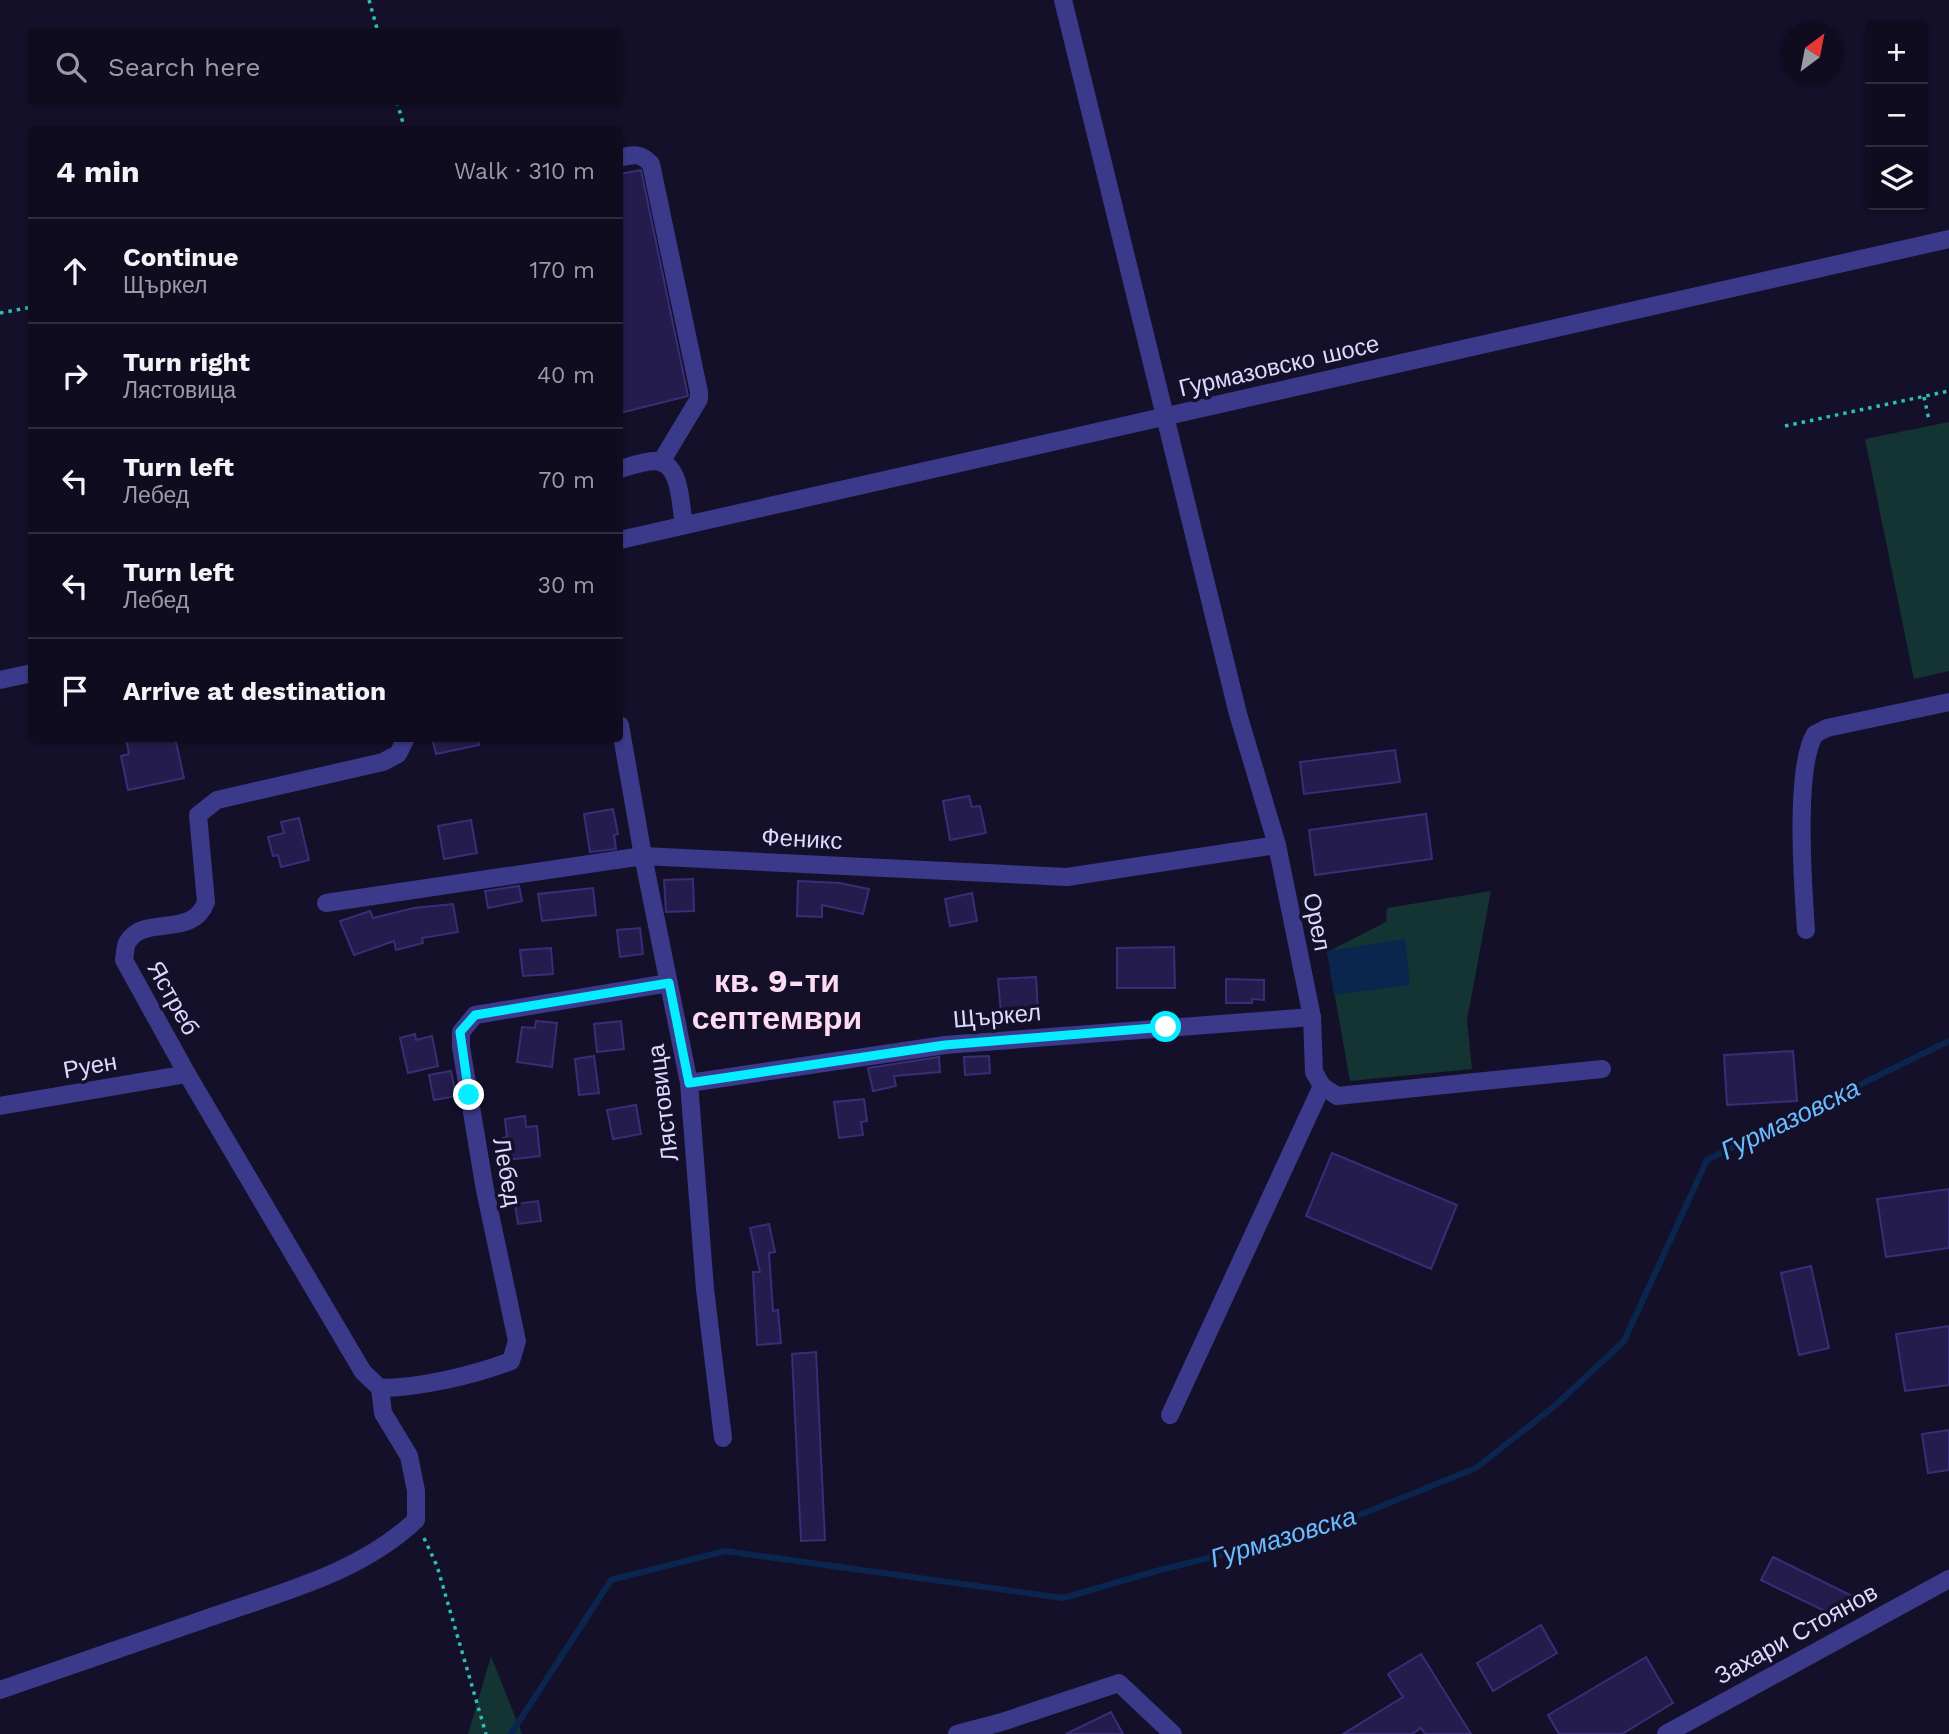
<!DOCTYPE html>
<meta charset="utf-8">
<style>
:root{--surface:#0f0c20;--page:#181529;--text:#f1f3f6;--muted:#9b9ba5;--line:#2f2c3e}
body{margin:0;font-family:"Work Sans",sans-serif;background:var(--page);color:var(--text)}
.controls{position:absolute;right:21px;top:21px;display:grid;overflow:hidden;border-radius:7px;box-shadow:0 2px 5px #0004}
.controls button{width:63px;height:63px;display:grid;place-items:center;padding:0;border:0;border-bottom:2px solid var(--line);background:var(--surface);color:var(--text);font:35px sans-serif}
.compass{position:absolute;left:1781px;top:21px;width:63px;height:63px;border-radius:50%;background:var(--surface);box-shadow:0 2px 5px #0004;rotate:32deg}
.stop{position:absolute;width:21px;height:21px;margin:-16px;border:5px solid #05edff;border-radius:50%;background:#fff}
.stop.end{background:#05edff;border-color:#fff;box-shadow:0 2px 7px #0008}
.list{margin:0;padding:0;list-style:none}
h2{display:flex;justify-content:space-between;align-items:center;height:91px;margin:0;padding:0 28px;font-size:30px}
h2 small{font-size:23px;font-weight:400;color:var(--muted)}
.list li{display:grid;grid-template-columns:46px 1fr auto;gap:21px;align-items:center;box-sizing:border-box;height:105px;padding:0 28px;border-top:2px solid var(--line)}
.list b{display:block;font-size:26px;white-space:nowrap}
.list p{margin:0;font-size:23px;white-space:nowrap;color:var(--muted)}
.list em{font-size:23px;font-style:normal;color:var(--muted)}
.icon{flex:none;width:38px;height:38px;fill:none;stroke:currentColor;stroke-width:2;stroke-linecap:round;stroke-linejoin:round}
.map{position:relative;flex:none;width:1949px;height:1734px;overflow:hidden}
.search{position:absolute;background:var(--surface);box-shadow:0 2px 5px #0004;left:28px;top:28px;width:595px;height:77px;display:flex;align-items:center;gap:18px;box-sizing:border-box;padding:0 24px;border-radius:7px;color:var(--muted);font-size:26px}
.panel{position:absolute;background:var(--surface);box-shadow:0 2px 5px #0004;left:28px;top:126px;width:595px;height:616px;border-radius:7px}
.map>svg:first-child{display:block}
.green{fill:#133432}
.water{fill:#0b264e}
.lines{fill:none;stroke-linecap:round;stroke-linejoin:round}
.stream{stroke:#0b264e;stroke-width:6}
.building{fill:#241c4c;stroke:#3a2d78;stroke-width:2}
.path{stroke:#2dbfb2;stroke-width:3.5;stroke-dasharray:3.5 5;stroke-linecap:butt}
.minor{stroke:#3b3a8a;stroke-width:18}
.route{stroke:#05edff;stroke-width:9}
.labels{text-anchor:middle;stroke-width:7;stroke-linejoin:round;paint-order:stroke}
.street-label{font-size:24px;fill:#dcd9ff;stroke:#14102a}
.water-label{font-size:26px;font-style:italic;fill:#67bdff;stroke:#14102a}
.district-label{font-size:32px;font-weight:bold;fill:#ffdbf3;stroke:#14102a}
</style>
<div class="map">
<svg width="1949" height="1734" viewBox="0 0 1949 1734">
<rect width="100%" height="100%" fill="#14102a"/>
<g class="green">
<path d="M1949 422V671L1914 679 1865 439Z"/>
<path d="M1491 891 1467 1020 1472 1069 1350 1081 1327 952 1386 922 1387 908Z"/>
<path d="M491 1656 522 1734H468Z"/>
</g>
<path class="water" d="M1405 939 1410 985 1334 995 1327 951Z"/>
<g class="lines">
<path class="stream" d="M511 1734 611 1580 725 1551 1063 1598 1160 1570 1325 1529 1476 1468 1557 1404 1624 1341 1707 1160 1949 1041"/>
</g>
<g class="building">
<path d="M641 170 688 396 620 413V174Z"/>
<path d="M126 738H175L184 778 128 790 121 756 129 754Z"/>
<path d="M432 738H478L479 745 436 754Z"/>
<path d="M1395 750 1400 782 1304 794 1300 762Z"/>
<path d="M969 796 972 807 980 806 986 833 950 840 943 801Z"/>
<path d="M613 809 618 834 614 835 616 849 590 852 584 814Z"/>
<path d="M1426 814 1432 859 1315 875 1309 830Z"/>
<path d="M299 818 309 860 281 867 278 855 273 856 268 837 284 833 281 822Z"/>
<path d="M471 820 477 853 444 859 438 826Z"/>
<path d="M693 879 694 911 666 912 664 880Z"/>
<path d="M798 881 840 883 869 889 863 914 822 905V917L797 916Z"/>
<path d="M519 886 522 901 488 908 485 891Z"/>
<path d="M593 888 596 915 542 921 538 894Z"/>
<path d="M972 893 977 921 950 926 945 899Z"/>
<path d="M453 904 458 932 422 938 423 943 396 950 394 941 354 955 340 921 370 911 373 918 414 908Z"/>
<path d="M640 928 643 954 620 957 617 930Z"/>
<path d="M1174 947 1175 988H1117V948Z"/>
<path d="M551 948 553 974 523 976 520 950Z"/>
<path d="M1036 977 1038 1011 1001 1014 998 979Z"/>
<path d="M1226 979 1264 980V1000L1252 999V1003H1226Z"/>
<path d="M536 1021 557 1023 552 1067 517 1062 522 1027 535 1028Z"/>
<path d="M621 1021 624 1049 597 1052 594 1024Z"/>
<path d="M415 1034 416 1040 432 1036 438 1066 408 1073 400 1038Z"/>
<path d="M1793 1051 1797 1101 1727 1105 1724 1055Z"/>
<path d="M594 1056 599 1093 579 1095 575 1059Z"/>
<path d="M989 1056 990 1073 965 1075 964 1057Z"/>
<path d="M939 1057 940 1072 894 1076 896 1086 873 1091 868 1068Z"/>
<path d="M451 1071 456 1096 434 1100 429 1075Z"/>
<path d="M864 1099 867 1121 861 1122 863 1135 839 1138 834 1102Z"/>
<path d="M636 1105 641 1134 613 1139 607 1110Z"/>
<path d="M525 1116 526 1127 537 1126 540 1156 506 1160 503 1138 507 1137 505 1119Z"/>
<path d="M1332 1153 1457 1205 1431 1269 1306 1216Z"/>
<path d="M1949 1189V1248L1886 1257 1877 1199Z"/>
<path d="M538 1201 541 1221 518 1224 515 1204Z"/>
<path d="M769 1224 775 1252 769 1253 773 1311 778 1310 781 1343 757 1345 753 1272H760L750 1228Z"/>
<path d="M1811 1266 1829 1348 1799 1355 1781 1273Z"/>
<path d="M1949 1326V1385L1905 1391 1896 1334Z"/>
<path d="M816 1352 825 1540 801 1541 792 1354Z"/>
<path d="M1949 1430V1470L1928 1473 1922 1434Z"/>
<path d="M1773 1557 1852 1596 1841 1619 1761 1580Z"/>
<path d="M1541 1625 1557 1653 1493 1691 1477 1663Z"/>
<path d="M1421 1654 1471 1734H1425L1421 1728 1412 1734H1343L1403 1697 1388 1674Z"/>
<path d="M1646 1657 1673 1703 1622 1734H1559L1548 1715Z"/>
<path d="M1111 1712 1123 1734H1066Z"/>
</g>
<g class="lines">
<g class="path">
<path d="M369 0 378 32"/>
<path d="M397 102 405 130"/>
<path d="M0 313 32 307"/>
<path d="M1924 397 1929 420"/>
<path d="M1785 426 1949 391"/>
<path d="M424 1538 437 1566 486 1734"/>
</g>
<g class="minor">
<path d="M1063 0 1238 714 1277 845 1312 1017 1314 1072 1322 1086 1170 1415"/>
<path d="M620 158C633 154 641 153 651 164L699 392V399L661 462"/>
<path d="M620 469C630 466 642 462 653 461 682 460 680 505 684 525"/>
<path d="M620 540 1949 239"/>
<path d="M0 680 32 673"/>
<path d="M620 725 643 856 689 1083 705 1289 723 1438"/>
<path d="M326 903 643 856 1067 877 1277 845"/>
<path d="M1806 930C1803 888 1794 768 1815 734L1827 728 1949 702"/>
<path d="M689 1083 945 1045 1312 1017"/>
<path d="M1322 1086 1337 1096 1602 1069"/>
<path d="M0 1106 187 1074"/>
<path d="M380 1388 363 1372 187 1074 124 960C125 955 125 948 127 943 143 913 192 940 206 902L198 815 217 800 383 762 398 754 406 738"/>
<path d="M380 1388C419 1388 475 1375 511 1361L517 1341 485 1190 461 1047V1032L475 1015 669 983"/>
<path d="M0 1690C70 1666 141 1641 211 1617 282 1592 360 1573 416 1520V1491L409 1456 383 1413 380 1388"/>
<path d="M957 1734 1002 1722 1119 1683 1173 1734"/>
<path d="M1666 1734 1949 1579"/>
</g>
</g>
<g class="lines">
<path class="route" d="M469 1095 460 1032 475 1015 669 983 689 1083 945 1045 1166 1027"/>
</g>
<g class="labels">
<g class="street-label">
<text transform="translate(1279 366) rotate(-13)" y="8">Гурмазовско шосе</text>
<text transform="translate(802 839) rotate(3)" y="8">Феникс</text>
<text transform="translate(1317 922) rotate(78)" y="8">Орел</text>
<text transform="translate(173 998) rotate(61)" y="8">Ястреб</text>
<text transform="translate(997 1016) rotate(-5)" y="8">Щъркел</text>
<text transform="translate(90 1066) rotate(-10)" y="8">Руен</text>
<text transform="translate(663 1103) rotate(-97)" y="8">Лястовица</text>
<text transform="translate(507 1172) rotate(80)" y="8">Лебед</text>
<text transform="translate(1796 1634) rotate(-29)" y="8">Захари Стоянов</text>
</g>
<g class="water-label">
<text transform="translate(1790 1119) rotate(-26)" y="9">Гурмазовска</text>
<text transform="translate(1283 1537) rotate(-17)" y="9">Гурмазовска</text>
</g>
<g class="district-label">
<text x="777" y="992">кв. 9-ти<tspan x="777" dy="37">септември</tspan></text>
</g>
</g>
</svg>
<div class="controls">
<button>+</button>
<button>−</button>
<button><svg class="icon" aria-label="layers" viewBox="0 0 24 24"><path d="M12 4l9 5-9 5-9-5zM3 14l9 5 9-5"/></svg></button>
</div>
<svg class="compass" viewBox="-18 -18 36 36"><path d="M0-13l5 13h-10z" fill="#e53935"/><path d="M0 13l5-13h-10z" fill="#9b9ba5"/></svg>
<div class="stop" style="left:1166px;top:1027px"></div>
<div class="stop end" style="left:469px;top:1095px"></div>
<div class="search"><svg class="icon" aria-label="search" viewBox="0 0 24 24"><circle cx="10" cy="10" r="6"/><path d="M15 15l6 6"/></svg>Search here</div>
<section class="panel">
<h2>4 min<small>Walk · 310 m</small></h2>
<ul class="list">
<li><svg class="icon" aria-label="ahead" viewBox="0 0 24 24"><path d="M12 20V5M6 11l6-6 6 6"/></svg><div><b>Continue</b><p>Щъркел</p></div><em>170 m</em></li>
<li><svg class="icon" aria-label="right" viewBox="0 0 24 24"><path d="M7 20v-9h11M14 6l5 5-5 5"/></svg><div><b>Turn right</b><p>Лястовица</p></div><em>40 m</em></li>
<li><svg class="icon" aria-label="left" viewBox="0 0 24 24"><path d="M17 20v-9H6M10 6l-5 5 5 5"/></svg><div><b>Turn left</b><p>Лебед</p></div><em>70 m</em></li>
<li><svg class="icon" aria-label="left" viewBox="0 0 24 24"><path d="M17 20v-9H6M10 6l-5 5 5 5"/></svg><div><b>Turn left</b><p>Лебед</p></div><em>30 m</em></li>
<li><svg class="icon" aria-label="arrive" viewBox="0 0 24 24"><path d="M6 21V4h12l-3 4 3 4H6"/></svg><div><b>Arrive at destination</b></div></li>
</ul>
</section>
</div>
